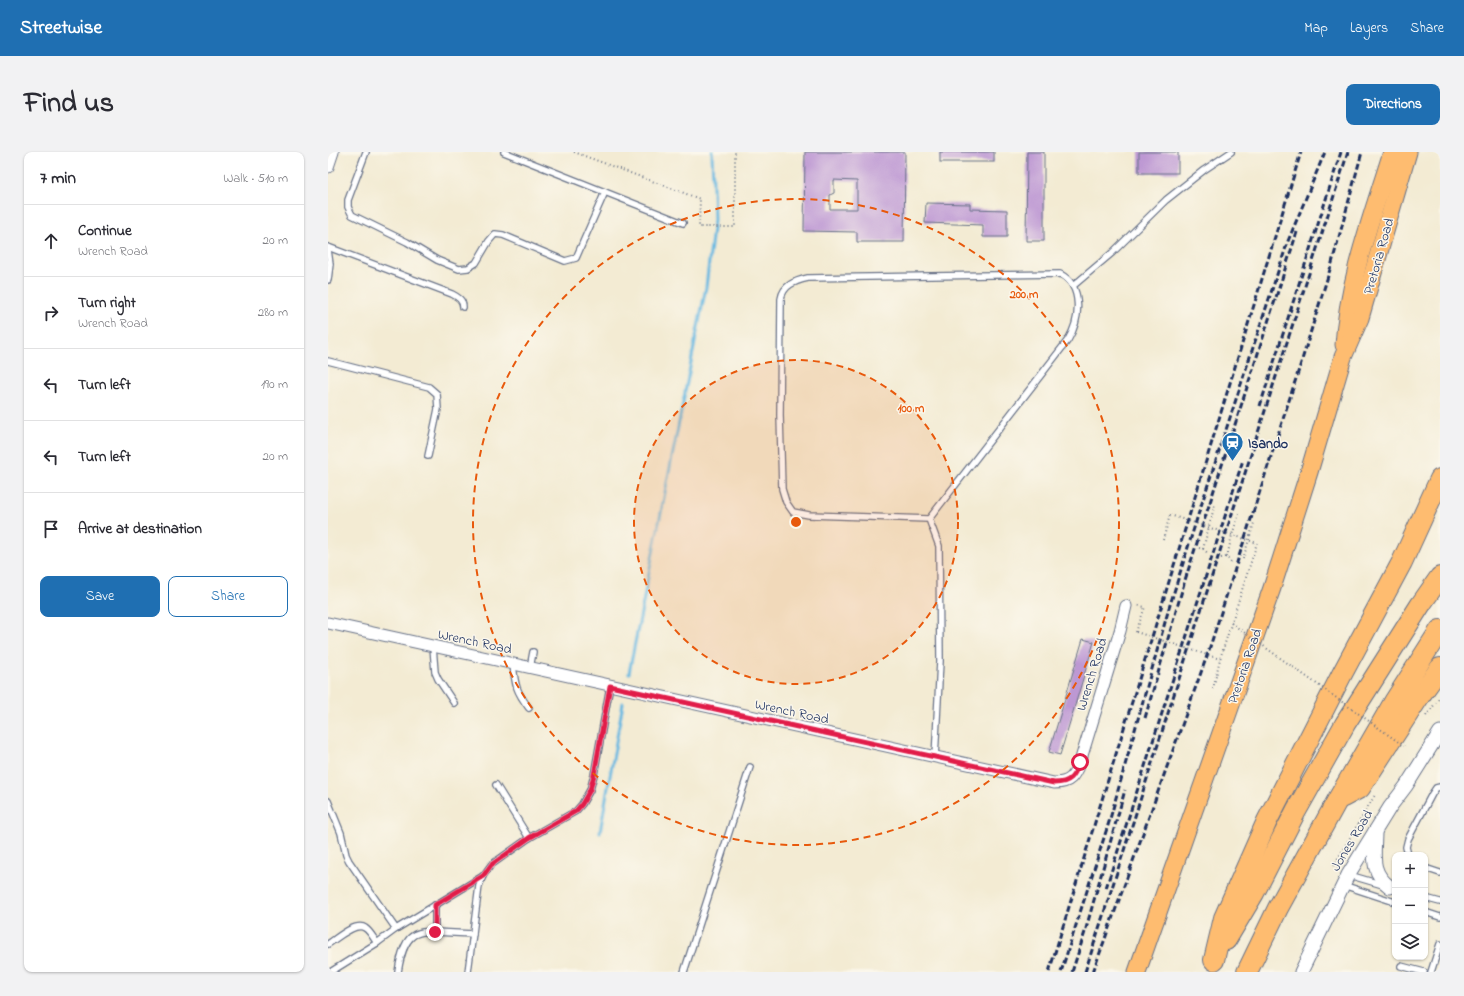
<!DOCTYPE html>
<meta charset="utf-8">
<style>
:root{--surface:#fff;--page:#f2f2f3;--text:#2b2b33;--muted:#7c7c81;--line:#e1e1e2;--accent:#1f6fb2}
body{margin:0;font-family:"Indie Flower",sans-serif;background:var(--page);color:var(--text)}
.controls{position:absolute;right:12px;bottom:12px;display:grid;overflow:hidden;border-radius:8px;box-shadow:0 1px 3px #0004}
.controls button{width:36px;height:36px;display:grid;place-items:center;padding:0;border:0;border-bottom:1px solid var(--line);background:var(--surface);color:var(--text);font:20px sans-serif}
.stop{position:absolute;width:12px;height:12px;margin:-9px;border:3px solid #e11d48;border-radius:50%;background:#fff}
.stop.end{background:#e11d48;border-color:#fff;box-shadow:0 1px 4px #0008}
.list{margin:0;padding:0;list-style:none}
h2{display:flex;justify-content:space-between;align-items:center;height:52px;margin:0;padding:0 16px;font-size:17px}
h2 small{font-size:13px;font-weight:400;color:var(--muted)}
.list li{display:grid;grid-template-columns:26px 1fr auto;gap:12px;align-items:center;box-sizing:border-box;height:72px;padding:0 16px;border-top:1px solid var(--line)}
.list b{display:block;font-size:15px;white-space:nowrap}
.list p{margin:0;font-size:13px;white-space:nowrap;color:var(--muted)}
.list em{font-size:13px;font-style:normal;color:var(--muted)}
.actions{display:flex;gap:8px;padding:12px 16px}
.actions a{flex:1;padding:9px 0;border:1px solid var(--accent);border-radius:8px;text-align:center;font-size:14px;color:var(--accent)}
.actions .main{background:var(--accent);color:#fff}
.icon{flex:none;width:22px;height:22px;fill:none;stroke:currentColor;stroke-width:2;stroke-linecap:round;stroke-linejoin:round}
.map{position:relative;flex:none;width:1112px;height:820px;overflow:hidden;border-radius:8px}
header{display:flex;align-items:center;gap:24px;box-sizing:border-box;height:56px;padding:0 20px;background:var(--accent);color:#fff}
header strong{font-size:19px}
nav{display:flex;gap:22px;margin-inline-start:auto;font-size:14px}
.intro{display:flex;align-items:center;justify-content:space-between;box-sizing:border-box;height:96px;padding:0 24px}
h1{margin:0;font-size:28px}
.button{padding:10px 18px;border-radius:8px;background:var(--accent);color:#fff;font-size:14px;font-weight:700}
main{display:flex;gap:24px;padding:0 24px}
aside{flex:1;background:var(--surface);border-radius:8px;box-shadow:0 1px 3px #0004}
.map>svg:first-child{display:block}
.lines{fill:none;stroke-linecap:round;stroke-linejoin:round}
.stream{stroke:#65b8e1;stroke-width:3}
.building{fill:#bd98d3;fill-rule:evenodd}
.service-casing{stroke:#677187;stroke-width:8}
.minor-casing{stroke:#677187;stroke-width:13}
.tertiary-casing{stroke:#677187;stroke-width:15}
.primary-casing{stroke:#677187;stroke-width:19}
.motorway-casing{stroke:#677187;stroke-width:22}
.path{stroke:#677187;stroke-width:2;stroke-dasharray:1 3;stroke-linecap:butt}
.service{stroke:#fff;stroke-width:5.5}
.minor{stroke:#fff;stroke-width:11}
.tertiary{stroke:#fff;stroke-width:13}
.primary{stroke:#febc70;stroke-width:17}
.motorway{stroke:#febc70;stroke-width:20}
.rail{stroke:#1b2f5e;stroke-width:3;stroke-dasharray:6 3;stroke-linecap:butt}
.path-bridge{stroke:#677187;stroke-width:2;stroke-dasharray:1 3;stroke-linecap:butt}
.route{stroke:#e11d48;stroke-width:5}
.ring{fill:none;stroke:#e8590c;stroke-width:2;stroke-dasharray:7 5}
.labels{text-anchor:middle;stroke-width:3;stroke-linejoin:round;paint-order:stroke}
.street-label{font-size:14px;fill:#1b2f5e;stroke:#fbf7ec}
.poi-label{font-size:14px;font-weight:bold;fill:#1b2f5e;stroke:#fbf7ec;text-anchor:start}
.centre{fill:#e8590c;stroke:#fbf7ec;stroke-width:2}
.ring-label{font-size:12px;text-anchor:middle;font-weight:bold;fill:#e8590c;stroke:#fbf7ec;stroke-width:3;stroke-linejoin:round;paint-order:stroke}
</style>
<header>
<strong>Streetwise</strong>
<nav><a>Map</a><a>Layers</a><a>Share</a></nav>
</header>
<div class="intro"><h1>Find us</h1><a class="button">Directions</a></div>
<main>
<aside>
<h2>7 min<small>Walk · 510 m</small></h2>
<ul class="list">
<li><svg class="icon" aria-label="ahead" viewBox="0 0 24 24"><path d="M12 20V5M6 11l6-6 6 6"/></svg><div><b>Continue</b><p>Wrench Road</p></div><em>20 m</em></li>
<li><svg class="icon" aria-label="right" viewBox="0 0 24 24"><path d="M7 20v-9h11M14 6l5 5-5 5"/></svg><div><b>Turn right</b><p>Wrench Road</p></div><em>280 m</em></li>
<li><svg class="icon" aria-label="left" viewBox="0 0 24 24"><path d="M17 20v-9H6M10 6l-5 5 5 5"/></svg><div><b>Turn left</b></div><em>190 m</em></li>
<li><svg class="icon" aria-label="left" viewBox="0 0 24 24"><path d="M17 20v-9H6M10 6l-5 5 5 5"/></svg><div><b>Turn left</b></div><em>20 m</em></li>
<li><svg class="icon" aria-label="arrive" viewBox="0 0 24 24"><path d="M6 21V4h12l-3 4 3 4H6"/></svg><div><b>Arrive at destination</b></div></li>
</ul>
<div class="actions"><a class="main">Save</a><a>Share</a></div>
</aside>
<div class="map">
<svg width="1112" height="820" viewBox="0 0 1112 820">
<rect width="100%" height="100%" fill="#fbf7ec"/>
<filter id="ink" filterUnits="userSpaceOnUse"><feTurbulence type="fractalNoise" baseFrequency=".025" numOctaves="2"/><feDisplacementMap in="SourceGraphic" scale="8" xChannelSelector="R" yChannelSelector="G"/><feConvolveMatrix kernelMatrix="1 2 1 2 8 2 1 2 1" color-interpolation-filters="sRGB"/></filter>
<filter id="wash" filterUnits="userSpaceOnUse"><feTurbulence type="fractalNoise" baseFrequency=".012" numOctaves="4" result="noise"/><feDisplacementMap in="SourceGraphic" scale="16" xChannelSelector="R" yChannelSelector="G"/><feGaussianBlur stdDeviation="0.9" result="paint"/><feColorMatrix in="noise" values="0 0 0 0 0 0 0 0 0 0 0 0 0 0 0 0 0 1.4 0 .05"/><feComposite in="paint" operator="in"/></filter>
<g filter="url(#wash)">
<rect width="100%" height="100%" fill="#f3ebd3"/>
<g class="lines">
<g class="stream">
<path d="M301 521 378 135 386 68 384 0"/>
<path d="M272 680 295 551"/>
</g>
</g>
<g id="blocks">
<g class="building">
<path d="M477 0H577L576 90H529V80L476 79ZM506 28 529 29V57H502V43L506 41Z"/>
<rect x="612" y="0" width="54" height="10"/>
<path d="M699 0H716V89H698Z"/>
<rect x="811" y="0" width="39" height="21"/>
<path d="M598 51 642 52V57L679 58V85H655V73L597 71Z"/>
<path d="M755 487 766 490 732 603 721 600Z"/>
</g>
</g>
</g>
<g filter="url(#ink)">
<use href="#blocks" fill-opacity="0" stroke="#677187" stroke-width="1"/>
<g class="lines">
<defs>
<g id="service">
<path d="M38 0 20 48V55L24 63 79 90 109 108 131 117 140 116 148 111 161 89 167 82 175 83 237 109 248 106 277 40"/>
<path d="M176 0 355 71"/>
<path d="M0 95 124 142C130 145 135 148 135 155"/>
<path d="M0 98 2 112 0 128"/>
<path d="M732 122C756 134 752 168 740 188L601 367 481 363 465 360 458 350 454 337 452 263 453 147C455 133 467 129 480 126Z"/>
<path d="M745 134 784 101 838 48 876 18 903 0"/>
<path d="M0 209 101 235 109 242 110 257 100 304"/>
<path d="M601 367 611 394 612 509 607 606"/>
<path d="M105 495 107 520 110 527 126 551"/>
<path d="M185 512C187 533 188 539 201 556"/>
<path d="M202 516 205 500"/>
<path d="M168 633 201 686"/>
<path d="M0 649 13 681 18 703 21 709 68 777"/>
<path d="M1080 703 1078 695 1080 687 1104 642 1108 636 1112 635"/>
<path d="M1097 716 1112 721"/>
<path d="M1021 723 1055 733"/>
<path d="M1015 733 1067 750"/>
<path d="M1097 746 1112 750"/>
<path d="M107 753V780L145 782"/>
<path d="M1097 760 1112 765"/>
<path d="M0 792C8 787 28 769 37 776 42 779 46 787 49 791L68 777 155 724"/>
<path d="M1073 814 1096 820"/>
<path d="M4 819 49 791"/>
<path d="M70 820C72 807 76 784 91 781 96 779 102 780 107 780"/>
<path d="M140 820 151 734 155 724 163 713 201 686 248 659 254 652 262 638 266 623 282 534"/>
<path d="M356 820 422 615"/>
<path d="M1103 820 1112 792"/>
</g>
<g id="minor">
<path d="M0 15 5 0"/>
<path d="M0 471 726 631C743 631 746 624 752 610L792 479 798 454"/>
</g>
<g id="tertiary">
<path d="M1047 679C1047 703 1041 719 1062 735"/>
<path d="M973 820 1020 723 1062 655 1078 634 1112 580"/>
</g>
<g id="primary">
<path d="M1016 193C1020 128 1045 62 1064 0"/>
<path d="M809 820 944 436 981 320 1015 205 1032 166 1080 0"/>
</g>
<g id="motorway">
<path d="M1015 645 1032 636 1091 545 1112 516"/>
<path d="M898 788 926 741 968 659 1017 572 1093 452 1112 425"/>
<path d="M886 808 896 766 939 669 1014 522 1074 410 1112 327"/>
<path d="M919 820 950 756 1010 647 1066 550 1112 478"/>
</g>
</defs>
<use href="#service" class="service-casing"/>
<use href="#minor" class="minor-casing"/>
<use href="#tertiary" class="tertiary-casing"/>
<use href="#primary" class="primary-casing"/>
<use href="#motorway" class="motorway-casing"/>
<g class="path">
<path d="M246 0 372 47 371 75H407V0"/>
<path d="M835 388 842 363"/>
<path d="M871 396 875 397 881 402"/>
<path d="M875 397 887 352"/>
<path d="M899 405 904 383 911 362"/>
<path d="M893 406 899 405 904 412"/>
<path d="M915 407 926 371"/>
<path d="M808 480 817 455 808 453"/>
<path d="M885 537 892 507 929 391"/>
<path d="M1098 564 1112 545"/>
<path d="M1010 716 1006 713 1047 643"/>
</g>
<use href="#service" class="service"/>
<use href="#minor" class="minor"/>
<use href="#tertiary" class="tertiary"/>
<use href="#primary" class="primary"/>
<use href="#motorway" class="motorway"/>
<g class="rail">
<path d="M932 254 1013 0"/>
<path d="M817 566 857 428 969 80"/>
<path d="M778 736 915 308"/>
<path d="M721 820 973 0"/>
<path d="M733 820 782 667 841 456 871 360 960 89 997 0"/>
<path d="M744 820 757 780 797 638"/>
<path d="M757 820 1020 0"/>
<path d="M765 820 880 501 973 211 1004 111 1034 0"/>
</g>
<g class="path-bridge">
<path d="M842 363 929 391"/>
<path d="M903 471 1076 594"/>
<path d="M808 480 892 507"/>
</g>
</g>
</g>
<g class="lines" filter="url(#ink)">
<path class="route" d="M107 780V753L155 724 163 713 201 686 248 659 254 652 262 638 266 623 282 534 726 631C743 631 746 624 752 610"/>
</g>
<circle cx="468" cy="370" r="162" fill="#e8590c" fill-opacity=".12"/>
<g class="ring">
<circle cx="468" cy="370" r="162"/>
<circle cx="468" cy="370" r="323"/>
</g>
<defs>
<symbol id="station-pin" viewBox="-11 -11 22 30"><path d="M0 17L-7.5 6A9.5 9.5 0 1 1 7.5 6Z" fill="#1f6fb2" stroke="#fbf7ec"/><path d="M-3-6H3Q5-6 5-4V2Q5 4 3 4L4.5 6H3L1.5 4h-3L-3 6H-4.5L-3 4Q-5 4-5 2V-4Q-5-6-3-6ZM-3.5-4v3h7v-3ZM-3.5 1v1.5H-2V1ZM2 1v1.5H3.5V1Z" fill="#fff"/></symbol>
</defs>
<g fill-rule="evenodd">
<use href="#station-pin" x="892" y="278" width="25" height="34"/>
</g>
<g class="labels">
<g class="street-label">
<text transform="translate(1050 104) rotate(-74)" y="5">Pretoria Road</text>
<text transform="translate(147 489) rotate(12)" y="5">Wrench Road</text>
<text transform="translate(916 514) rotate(-71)" y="5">Pretoria Road</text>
<text transform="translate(763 522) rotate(-73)" y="5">Wrench Road</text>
<text transform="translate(464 559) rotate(12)" y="5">Wrench Road</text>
<text transform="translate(1023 688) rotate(-59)" y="5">Jones Road</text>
</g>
<g class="poi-label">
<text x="920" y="296">Isando</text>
</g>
</g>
<circle cx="468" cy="370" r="6" class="centre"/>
<g class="ring-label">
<text x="696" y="146">200 m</text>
<text x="583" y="260">100 m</text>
</g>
</svg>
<div class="controls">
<button>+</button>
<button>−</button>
<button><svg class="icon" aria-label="layers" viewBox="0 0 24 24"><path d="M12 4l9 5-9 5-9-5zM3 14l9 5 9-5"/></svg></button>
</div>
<div class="stop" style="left:752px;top:610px"></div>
<div class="stop end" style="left:107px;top:780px"></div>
</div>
</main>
